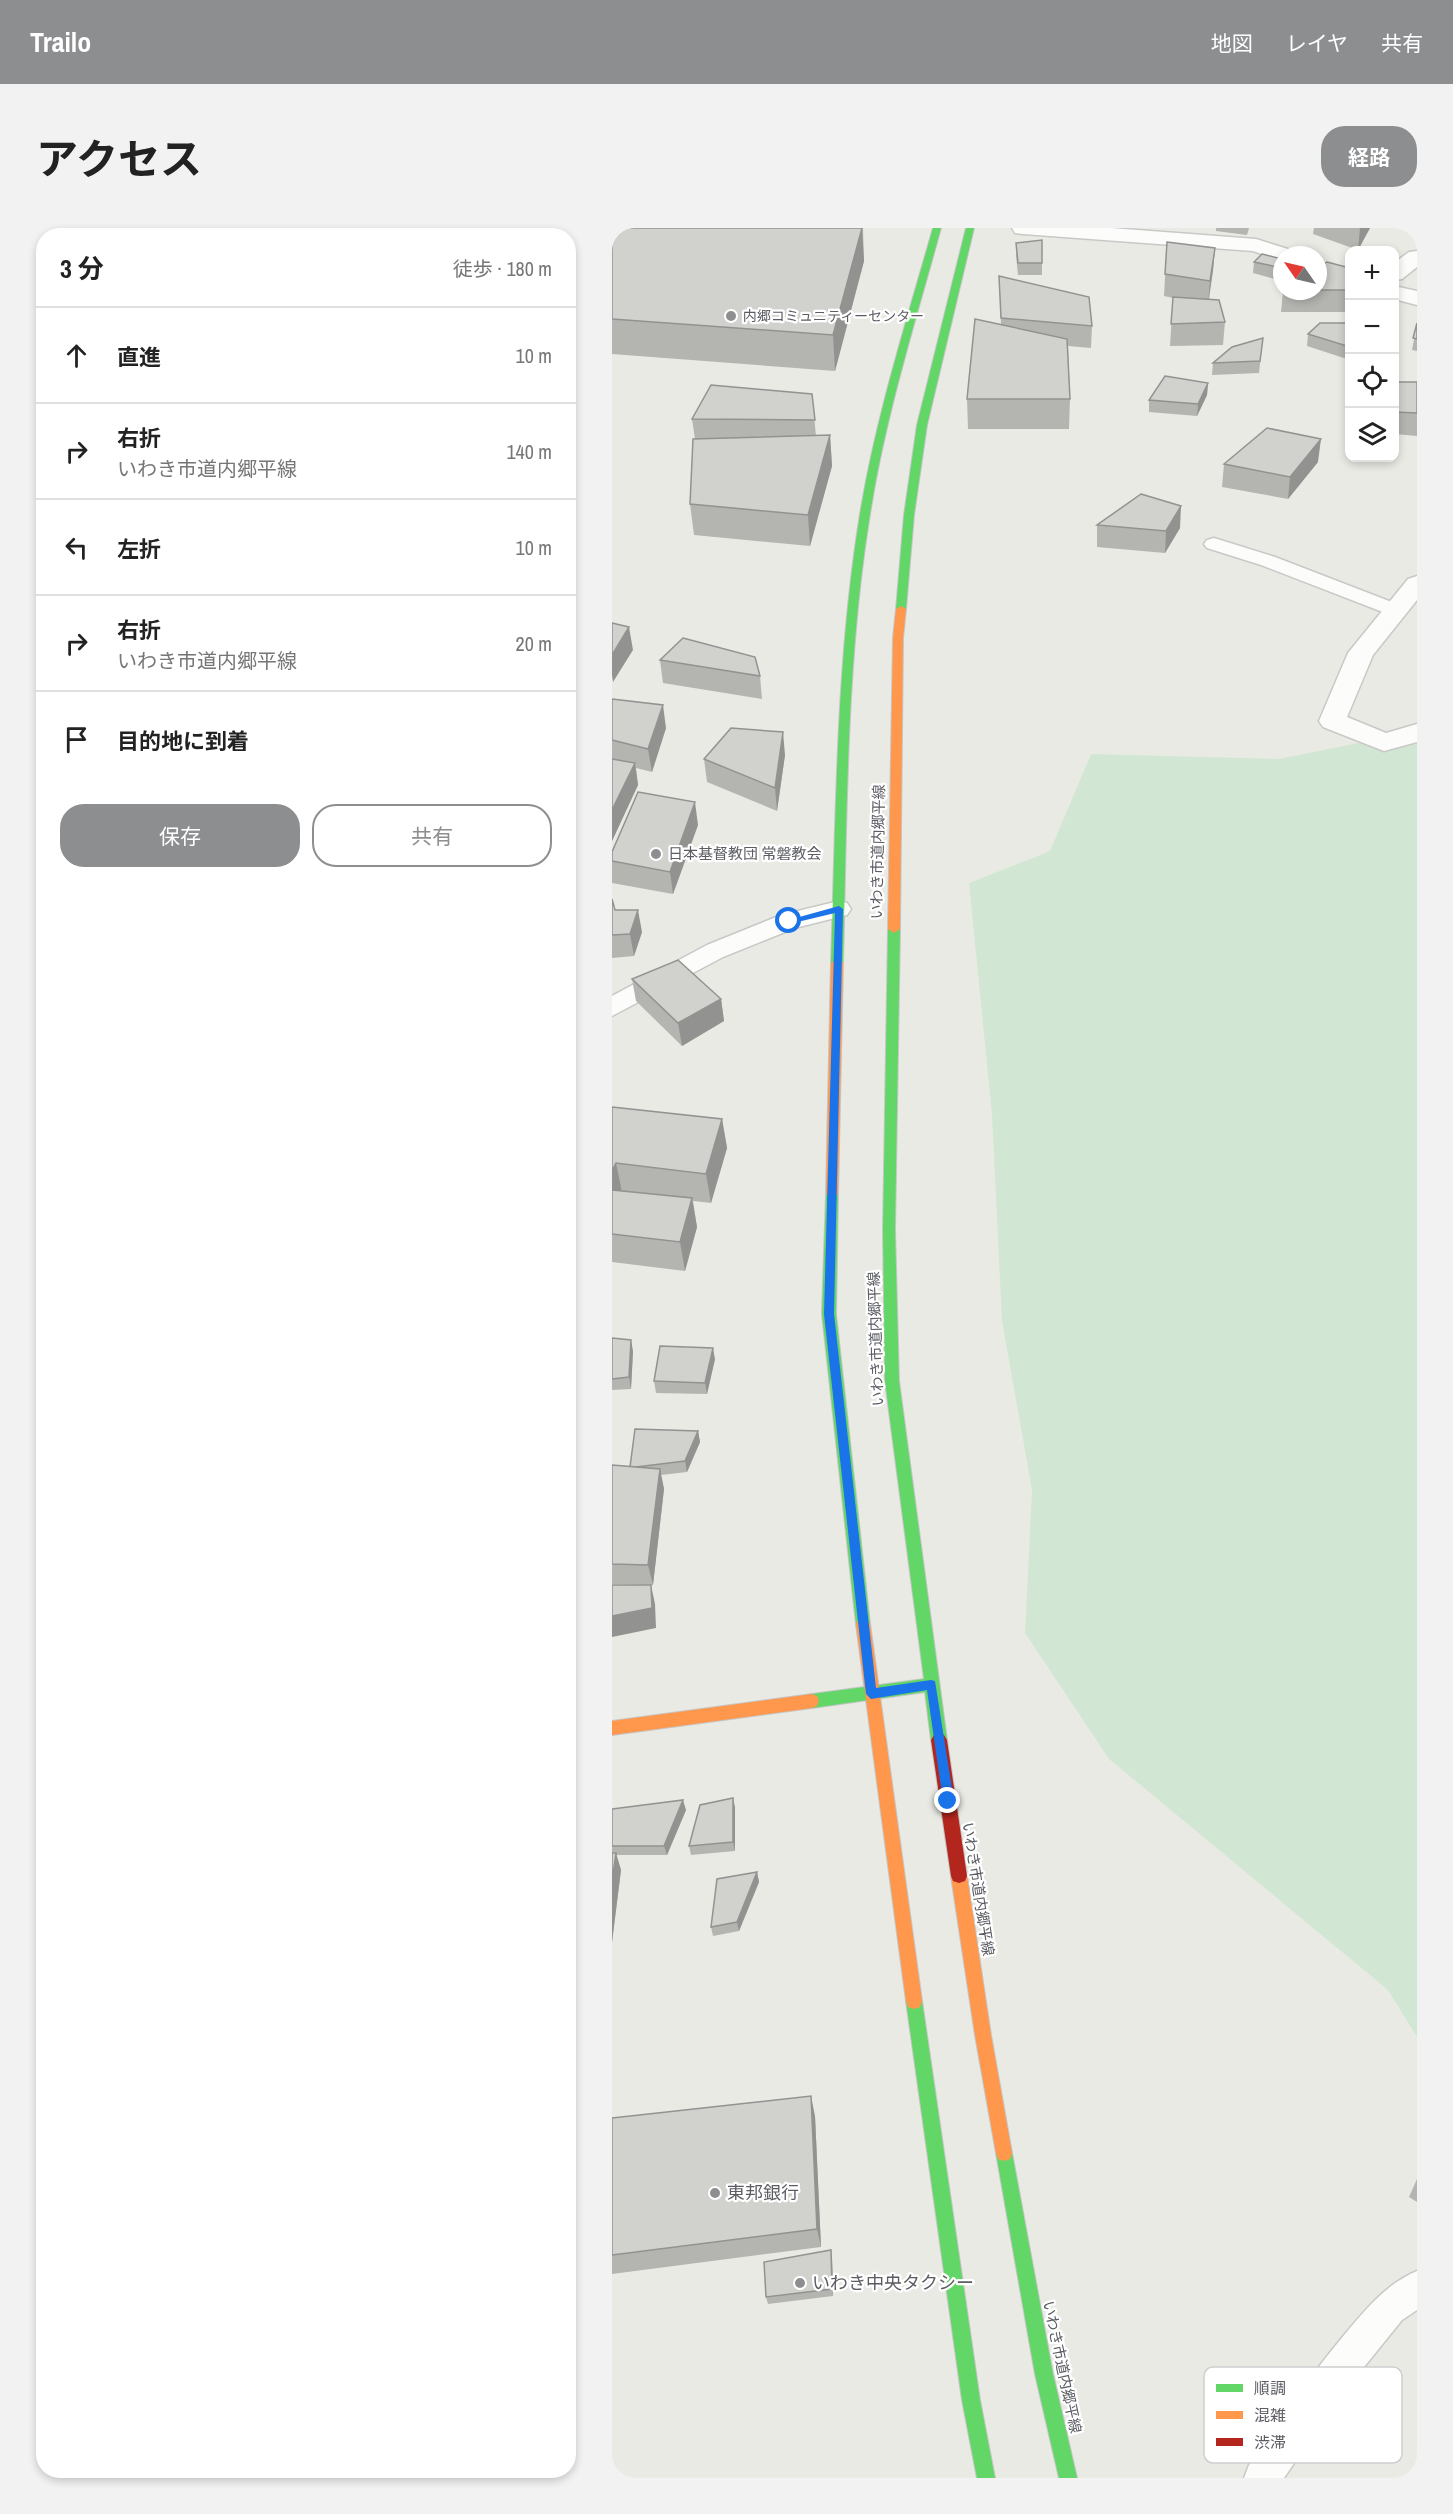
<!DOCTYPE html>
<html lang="ja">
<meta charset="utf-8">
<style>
:root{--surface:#fff;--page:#f2f2f2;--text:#222;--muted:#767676;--line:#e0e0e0;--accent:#8d8e90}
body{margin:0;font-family:"Archivo Narrow","Noto Sans JP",sans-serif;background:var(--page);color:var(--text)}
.controls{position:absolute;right:18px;top:18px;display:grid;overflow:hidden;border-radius:12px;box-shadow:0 3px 9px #0003}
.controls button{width:54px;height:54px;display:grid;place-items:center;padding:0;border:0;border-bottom:2px solid var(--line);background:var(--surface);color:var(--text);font:30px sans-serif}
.compass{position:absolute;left:661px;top:18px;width:54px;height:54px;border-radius:50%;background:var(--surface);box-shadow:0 3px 9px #0003;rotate:304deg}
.stop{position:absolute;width:18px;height:18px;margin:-14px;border:4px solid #1a73e8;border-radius:50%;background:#fff}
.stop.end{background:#1a73e8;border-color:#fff;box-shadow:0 2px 6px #0008}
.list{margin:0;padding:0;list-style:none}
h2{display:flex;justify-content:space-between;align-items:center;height:78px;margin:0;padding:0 24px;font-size:26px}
h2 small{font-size:20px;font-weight:400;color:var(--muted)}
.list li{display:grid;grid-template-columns:39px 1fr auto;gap:18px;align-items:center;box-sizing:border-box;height:96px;padding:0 24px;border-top:2px solid var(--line)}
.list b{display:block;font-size:22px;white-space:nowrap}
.list p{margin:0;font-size:20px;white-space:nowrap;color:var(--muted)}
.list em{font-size:20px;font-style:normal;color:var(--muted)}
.actions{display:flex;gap:12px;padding:18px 24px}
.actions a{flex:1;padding:14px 0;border:2px solid var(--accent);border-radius:24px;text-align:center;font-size:21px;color:var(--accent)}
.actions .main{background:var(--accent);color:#fff}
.icon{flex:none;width:33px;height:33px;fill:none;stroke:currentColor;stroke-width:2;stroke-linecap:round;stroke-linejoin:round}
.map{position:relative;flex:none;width:805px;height:2250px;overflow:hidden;border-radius:24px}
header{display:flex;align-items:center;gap:36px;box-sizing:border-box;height:84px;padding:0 30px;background:var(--accent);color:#fff}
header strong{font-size:28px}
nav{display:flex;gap:33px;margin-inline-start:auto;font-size:21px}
.intro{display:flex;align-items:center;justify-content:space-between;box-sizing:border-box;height:144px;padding:0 36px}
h1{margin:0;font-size:42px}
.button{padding:15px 27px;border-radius:24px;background:var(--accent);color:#fff;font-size:21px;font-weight:700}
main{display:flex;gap:36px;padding:0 36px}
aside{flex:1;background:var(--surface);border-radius:24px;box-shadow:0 3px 9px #0003}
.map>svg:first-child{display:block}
.green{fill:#d2e7d3}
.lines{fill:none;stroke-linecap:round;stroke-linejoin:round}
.lane-casing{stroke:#c8c8c7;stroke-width:3}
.street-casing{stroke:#c8c8c7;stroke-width:3}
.fast-casing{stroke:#c6c6c6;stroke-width:2}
.slow-casing{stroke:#c6c6c6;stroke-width:2}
.jam-casing{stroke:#c6c6c6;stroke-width:2}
.lane{fill:#fcfcfb;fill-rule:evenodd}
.street{fill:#fcfcfb;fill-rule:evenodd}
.fast{fill:#63d668;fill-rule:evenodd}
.slow{fill:#ff974d;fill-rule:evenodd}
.jam{fill:#b3261e;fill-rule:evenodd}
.wall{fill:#b4b4b1}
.shaded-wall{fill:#929290}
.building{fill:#d1d1ce;stroke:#929290;stroke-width:1.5}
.route{fill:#1a73e8}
.poi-dot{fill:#8d8e90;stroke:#fff;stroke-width:2}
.labels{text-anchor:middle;stroke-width:4.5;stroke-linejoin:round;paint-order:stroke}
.far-poi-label{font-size:14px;fill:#5b5d63;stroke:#fff;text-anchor:start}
.street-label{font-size:15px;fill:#5b5d63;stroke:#fff}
.poi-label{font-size:15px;fill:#5b5d63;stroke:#fff;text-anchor:start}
.near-poi-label{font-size:18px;fill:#5b5d63;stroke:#fff;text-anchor:start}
.key{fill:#fff;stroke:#ceced0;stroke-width:1.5}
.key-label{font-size:16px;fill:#5b5d63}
</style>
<header>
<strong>Trailo</strong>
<nav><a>地図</a><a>レイヤ</a><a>共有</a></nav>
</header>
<div class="intro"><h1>アクセス</h1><a class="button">経路</a></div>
<main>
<aside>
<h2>3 分<small>徒歩 · 180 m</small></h2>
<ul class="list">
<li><svg class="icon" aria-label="ahead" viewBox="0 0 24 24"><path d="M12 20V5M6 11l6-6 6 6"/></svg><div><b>直進</b></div><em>10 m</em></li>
<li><svg class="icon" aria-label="right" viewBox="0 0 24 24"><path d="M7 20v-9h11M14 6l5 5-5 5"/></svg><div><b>右折</b><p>いわき市道内郷平線</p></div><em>140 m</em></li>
<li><svg class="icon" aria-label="left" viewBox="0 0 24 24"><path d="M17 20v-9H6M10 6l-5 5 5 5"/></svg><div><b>左折</b></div><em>10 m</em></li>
<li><svg class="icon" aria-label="right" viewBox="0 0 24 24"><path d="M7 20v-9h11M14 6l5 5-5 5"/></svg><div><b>右折</b><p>いわき市道内郷平線</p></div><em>20 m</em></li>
<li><svg class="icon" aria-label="arrive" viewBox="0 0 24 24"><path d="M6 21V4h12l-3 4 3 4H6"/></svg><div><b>目的地に到着</b></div></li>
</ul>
<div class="actions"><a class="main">保存</a><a>共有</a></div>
</aside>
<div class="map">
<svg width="805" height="2250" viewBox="0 0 805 2250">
<rect width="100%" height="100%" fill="#eaeae5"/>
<path class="green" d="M805 503V1809L776 1762 497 1531 413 1405 420 1262 390 1093 380 887 357 655 438 623 479 526 667 531Z"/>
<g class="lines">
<defs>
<g id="lane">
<path d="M602 310 663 329 790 378 793 382 790 386 783 388 776 386 649 337 595 320 592 316 595 312Z"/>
<path d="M227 673 235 675 239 681 235 687 183 700 111 729 0 788V768L95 717 169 687Z"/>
<path d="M805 2043V2082L790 2092 723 2175 672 2250H632L637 2237C668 2192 698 2148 733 2106 754 2081 774 2056 805 2043Z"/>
</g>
<g id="street">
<path d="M400 0H499L644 11 679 22 682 27H670V33L641 23 411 6 403 5Z"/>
<path d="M805 23V39L790 51 782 52V35L797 24Z"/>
<path d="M782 58 805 63V77L782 71Z"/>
<path d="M805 348V372L761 427 735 489 774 505 805 496V514L772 523 711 499 707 493 736 425 796 351Z"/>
</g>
<g id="fast">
<path d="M321 0H329C303 95 273 189 258 286 234 434 235 586 231 735L225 739 219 735C224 586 224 434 248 286 264 189 294 95 321 0Z"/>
<path d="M354 0H362L315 197 302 287 294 381 289 384 284 381 292 287 305 197Z"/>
<path d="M282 697 288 701 283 1002 287 1153 335 1512 332 1517 327 1519 322 1517 319 1512 313 1464 200 1480 195 1478 193 1473 195 1468 200 1466 312 1451 273 1153 271 1002 276 701Z"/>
<path d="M220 961 226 966 224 1086 258 1396 256 1400 251 1402 246 1400 244 1396 210 1086 214 966Z"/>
<path d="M302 1765 308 1767 310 1773 368 2172 383 2250H365L350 2172 294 1773 296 1767Z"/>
<path d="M392 1917 398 1919 400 1925 441 2146 465 2250H447L423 2146 384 1925 386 1919Z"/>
</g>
<g id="slow">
<path d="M289 378 294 381 291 410 288 701 282 705 276 701 281 410 284 381Z"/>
<path d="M225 731 231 735 226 966 220 971 214 966 219 735Z"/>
<path d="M251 1390 256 1392 258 1396 310 1773 308 1779 302 1781 296 1779 294 1773 244 1396 246 1392Z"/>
<path d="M200 1466 205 1468 207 1473 205 1478 200 1480 0 1507V1493Z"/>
<path d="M347 1641 353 1643 355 1648 379 1807 400 1925 398 1931 392 1933 386 1931 384 1925 363 1807 339 1648 341 1643Z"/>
</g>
<path id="jam" d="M327 1505 332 1507 335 1512 355 1648 353 1653 347 1655 341 1653 339 1648 319 1512 322 1507Z"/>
</defs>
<use href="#lane" class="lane-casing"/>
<use href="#street" class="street-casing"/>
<use href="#fast" class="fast-casing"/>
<use href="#slow" class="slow-casing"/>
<use href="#jam" class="jam-casing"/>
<use href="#lane" class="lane"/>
<use href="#street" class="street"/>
<use href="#fast" class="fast"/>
<use href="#slow" class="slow"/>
<use href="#jam" class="jam"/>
</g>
<g class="wall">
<path d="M0 0H251L252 33 223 143 0 126Z"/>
<path d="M604 0H637L635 7 604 3Z"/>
<path d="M702 0H758L746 22 701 6Z"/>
<path d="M430 12V47H406L404 27V15Z"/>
<path d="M555 14 603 20 601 42 597 72 613 94 611 117 558 118 561 70 552 68Z"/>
<path d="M670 31V53L641 45 642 34Z"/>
<path d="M706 40H738V80L734 84H669L671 63H706Z"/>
<path d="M387 48 480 98 479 120 456 118 458 171 457 201H356L355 171 389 96Z"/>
<path d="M738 95V132L695 118 696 106Z"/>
<path d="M805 95V123L800 122Z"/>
<path d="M651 110 647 145 600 147 601 135Z"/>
<path d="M783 154H805V208L783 206Z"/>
<path d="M596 155 595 167 585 188 537 184V172Z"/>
<path d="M200 166 204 208 218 207 220 238 198 318 82 307 78 276 83 211 80 191Z"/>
<path d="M706 234 676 271 610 259 612 236Z"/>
<path d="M485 297 568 300 553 325 485 319Z"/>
<path d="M48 432 148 448 150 471 51 455Z"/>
<path d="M0 471 54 500 40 544 24 540 26 557 0 613Z"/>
<path d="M173 527 165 583 95 554 92 531Z"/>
<path d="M86 597 61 666 0 655V624Z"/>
<path d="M0 671 3 682 30 704 22 728 0 730Z"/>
<path d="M20 751 109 771 112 793 70 818 24 773Z"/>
<path d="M0 879 110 891 115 920 99 975 81 973 85 999 73 1043 0 1034Z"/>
<path d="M0 1110 21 1123 19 1161 0 1162Z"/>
<path d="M103 1131 95 1166 44 1165 42 1153Z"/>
<path d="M86 1203 88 1214 75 1244 49 1247 52 1261 41 1357 0 1356V1237L18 1239Z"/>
<path d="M123 1579V1623L79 1627 77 1618Z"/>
<path d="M0 1581 74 1582 55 1627H4L9 1642 0 1714Z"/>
<path d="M145 1644 147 1654 127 1703 101 1708 99 1699Z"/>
<path d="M203 1888 209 2019 0 2046V1890Z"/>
<path d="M805 1951V1974L797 1969Z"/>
<path d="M220 2029 221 2068 156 2076 154 2069Z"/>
</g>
<g class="shaded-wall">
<path d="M250 0 252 33 223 143 221 107Z"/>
<path d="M748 0H758L746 22Z"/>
<path d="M603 20 601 42 596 75 598 53Z"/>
<path d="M738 61V80L734 84 737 62Z"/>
<path d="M596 155 595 167 585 188 586 176Z"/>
<path d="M218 207 220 238 198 318 196 287Z"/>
<path d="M709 211 706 234 676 271 678 249Z"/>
<path d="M569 278 568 300 553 325 554 303Z"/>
<path d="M17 399 21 422 1 454 0 447V427Z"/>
<path d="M51 477 54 500 40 544 36 521Z"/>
<path d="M171 504 173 527 165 583 163 560Z"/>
<path d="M23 535 26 557 0 613V582Z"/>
<path d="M83 574 86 597 61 666 58 644Z"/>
<path d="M26 682 30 704 22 728 18 706Z"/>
<path d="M109 771 112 793 70 818 66 795Z"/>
<path d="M110 891 115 920 99 975 94 946Z"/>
<path d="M4 935 10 964 0 984V943Z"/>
<path d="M80 970 85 999 73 1043 68 1014Z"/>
<path d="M19 1112 21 1123 19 1161 17 1149Z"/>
<path d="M101 1120 103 1131 95 1166 93 1155Z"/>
<path d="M86 1203 88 1214 75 1244 73 1233Z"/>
<path d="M48 1241 52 1261 41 1357 36 1337Z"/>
<path d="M39 1357 43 1376 44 1400 0 1409V1388Z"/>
<path d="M121 1570 123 1579V1623L121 1614Z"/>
<path d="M71 1572 74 1582 55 1627 52 1618Z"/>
<path d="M4 1625 9 1642 0 1714V1653Z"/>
<path d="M145 1644 147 1654 127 1703 125 1694Z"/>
<path d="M199 1868 203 1888 209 2019 205 2001Z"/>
<path d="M219 2022 220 2029 221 2068 220 2061Z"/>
</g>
<g class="building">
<path d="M0 0H250L221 107 0 91Z"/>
<path d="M430 12V35H406L404 15Z"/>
<path d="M555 14 603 20 598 53 553 46Z"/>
<path d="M650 26 670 31V40L642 34Z"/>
<path d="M715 34 738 40 737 62H706V40Z"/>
<path d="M387 48 477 69 480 98 389 90Z"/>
<path d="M561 69 607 72 613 94 559 96Z"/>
<path d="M363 91 455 111 458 171H355Z"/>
<path d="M708 95H738V119L696 106Z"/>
<path d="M805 95V111L801 110Z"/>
<path d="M651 110 648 133 601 135 620 119Z"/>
<path d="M553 148 596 155 586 176 537 172Z"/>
<path d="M783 154H805V185L783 184Z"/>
<path d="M99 157 200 166 203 192 80 191Z"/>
<path d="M655 200 709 211 678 249 612 236Z"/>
<path d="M218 207 196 287 78 276 81 211Z"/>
<path d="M529 266 569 278 554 303 485 297Z"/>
<path d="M0 395 17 399 0 427Z"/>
<path d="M71 410 143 429 148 448 48 432Z"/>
<path d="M0 471 51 477 36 521 0 512Z"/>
<path d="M119 500 171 504 163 560 92 531Z"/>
<path d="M0 531 23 535 0 582Z"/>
<path d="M26 564 83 574 58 644 0 633V624Z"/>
<path d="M0 671 3 682H26L18 706 0 707Z"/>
<path d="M66 732 109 771 66 795 20 751Z"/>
<path d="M0 879 110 891 94 946 4 935 0 943Z"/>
<path d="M0 962 80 970 68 1014 0 1006Z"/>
<path d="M0 1110 19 1112 17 1149 0 1151Z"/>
<path d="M48 1118 101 1120 93 1155 42 1153Z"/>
<path d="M23 1201 86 1203 73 1233 24 1239H18Z"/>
<path d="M0 1237 48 1241 36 1337 0 1336Z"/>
<path d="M0 1357H39L40 1380 0 1388Z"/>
<path d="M121 1570V1614L77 1618 88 1577Z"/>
<path d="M71 1572 52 1618H0V1581Z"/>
<path d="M0 1625H4L0 1653Z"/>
<path d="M145 1644 125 1694 99 1699 105 1651Z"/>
<path d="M199 1868 205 2001 0 2027V1890Z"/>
<path d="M219 2022 220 2061 154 2069 152 2034Z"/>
</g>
<path class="route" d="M227 678 231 681 222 1086 264 1460 319 1452 323 1453 342 1573 336 1578 331 1573 315 1462 259 1471 254 1466 212 1086 223 685 177 696 173 693Z"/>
<g class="poi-dot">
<circle cx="119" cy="88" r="6"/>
<circle cx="44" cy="626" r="6"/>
<circle cx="103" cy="1965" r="6"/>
<circle cx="188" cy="2055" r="6"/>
</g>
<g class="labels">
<g class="far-poi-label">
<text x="131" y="93">内郷コミュニティーセンター</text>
</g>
<g class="street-label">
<text transform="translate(266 624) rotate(-89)" y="5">いわき市道内郷平線</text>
<text transform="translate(264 1111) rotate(-92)" y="5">いわき市道内郷平線</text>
<text transform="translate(366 1661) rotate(81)" y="5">いわき市道内郷平線</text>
<text transform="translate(450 2139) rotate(78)" y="5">いわき市道内郷平線</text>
</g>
<g class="poi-label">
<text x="56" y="631">日本基督教団 常磐教会</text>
</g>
<g class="near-poi-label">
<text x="115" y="1971">東邦銀行</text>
<text x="200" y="2061">いわき中央タクシー</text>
</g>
</g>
<rect x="592" y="2139" width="198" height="96" rx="9" class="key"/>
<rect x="604" y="2156" width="27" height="8" fill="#63d668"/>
<rect x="604" y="2183" width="27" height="8" fill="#ff974d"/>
<rect x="604" y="2210" width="27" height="8" fill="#b3261e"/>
<g class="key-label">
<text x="642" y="2166">順調</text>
<text x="642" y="2193">混雑</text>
<text x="642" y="2220">渋滞</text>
</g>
</svg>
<div class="controls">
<button>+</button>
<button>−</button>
<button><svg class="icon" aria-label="locate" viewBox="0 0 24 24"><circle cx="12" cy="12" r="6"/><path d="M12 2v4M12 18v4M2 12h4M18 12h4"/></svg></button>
<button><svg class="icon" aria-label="layers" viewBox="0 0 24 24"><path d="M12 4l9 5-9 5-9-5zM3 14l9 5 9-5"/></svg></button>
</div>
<svg class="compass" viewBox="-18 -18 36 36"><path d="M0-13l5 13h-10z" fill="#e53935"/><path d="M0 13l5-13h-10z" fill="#767676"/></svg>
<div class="stop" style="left:177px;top:693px"></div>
<div class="stop end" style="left:336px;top:1573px"></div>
</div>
</main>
